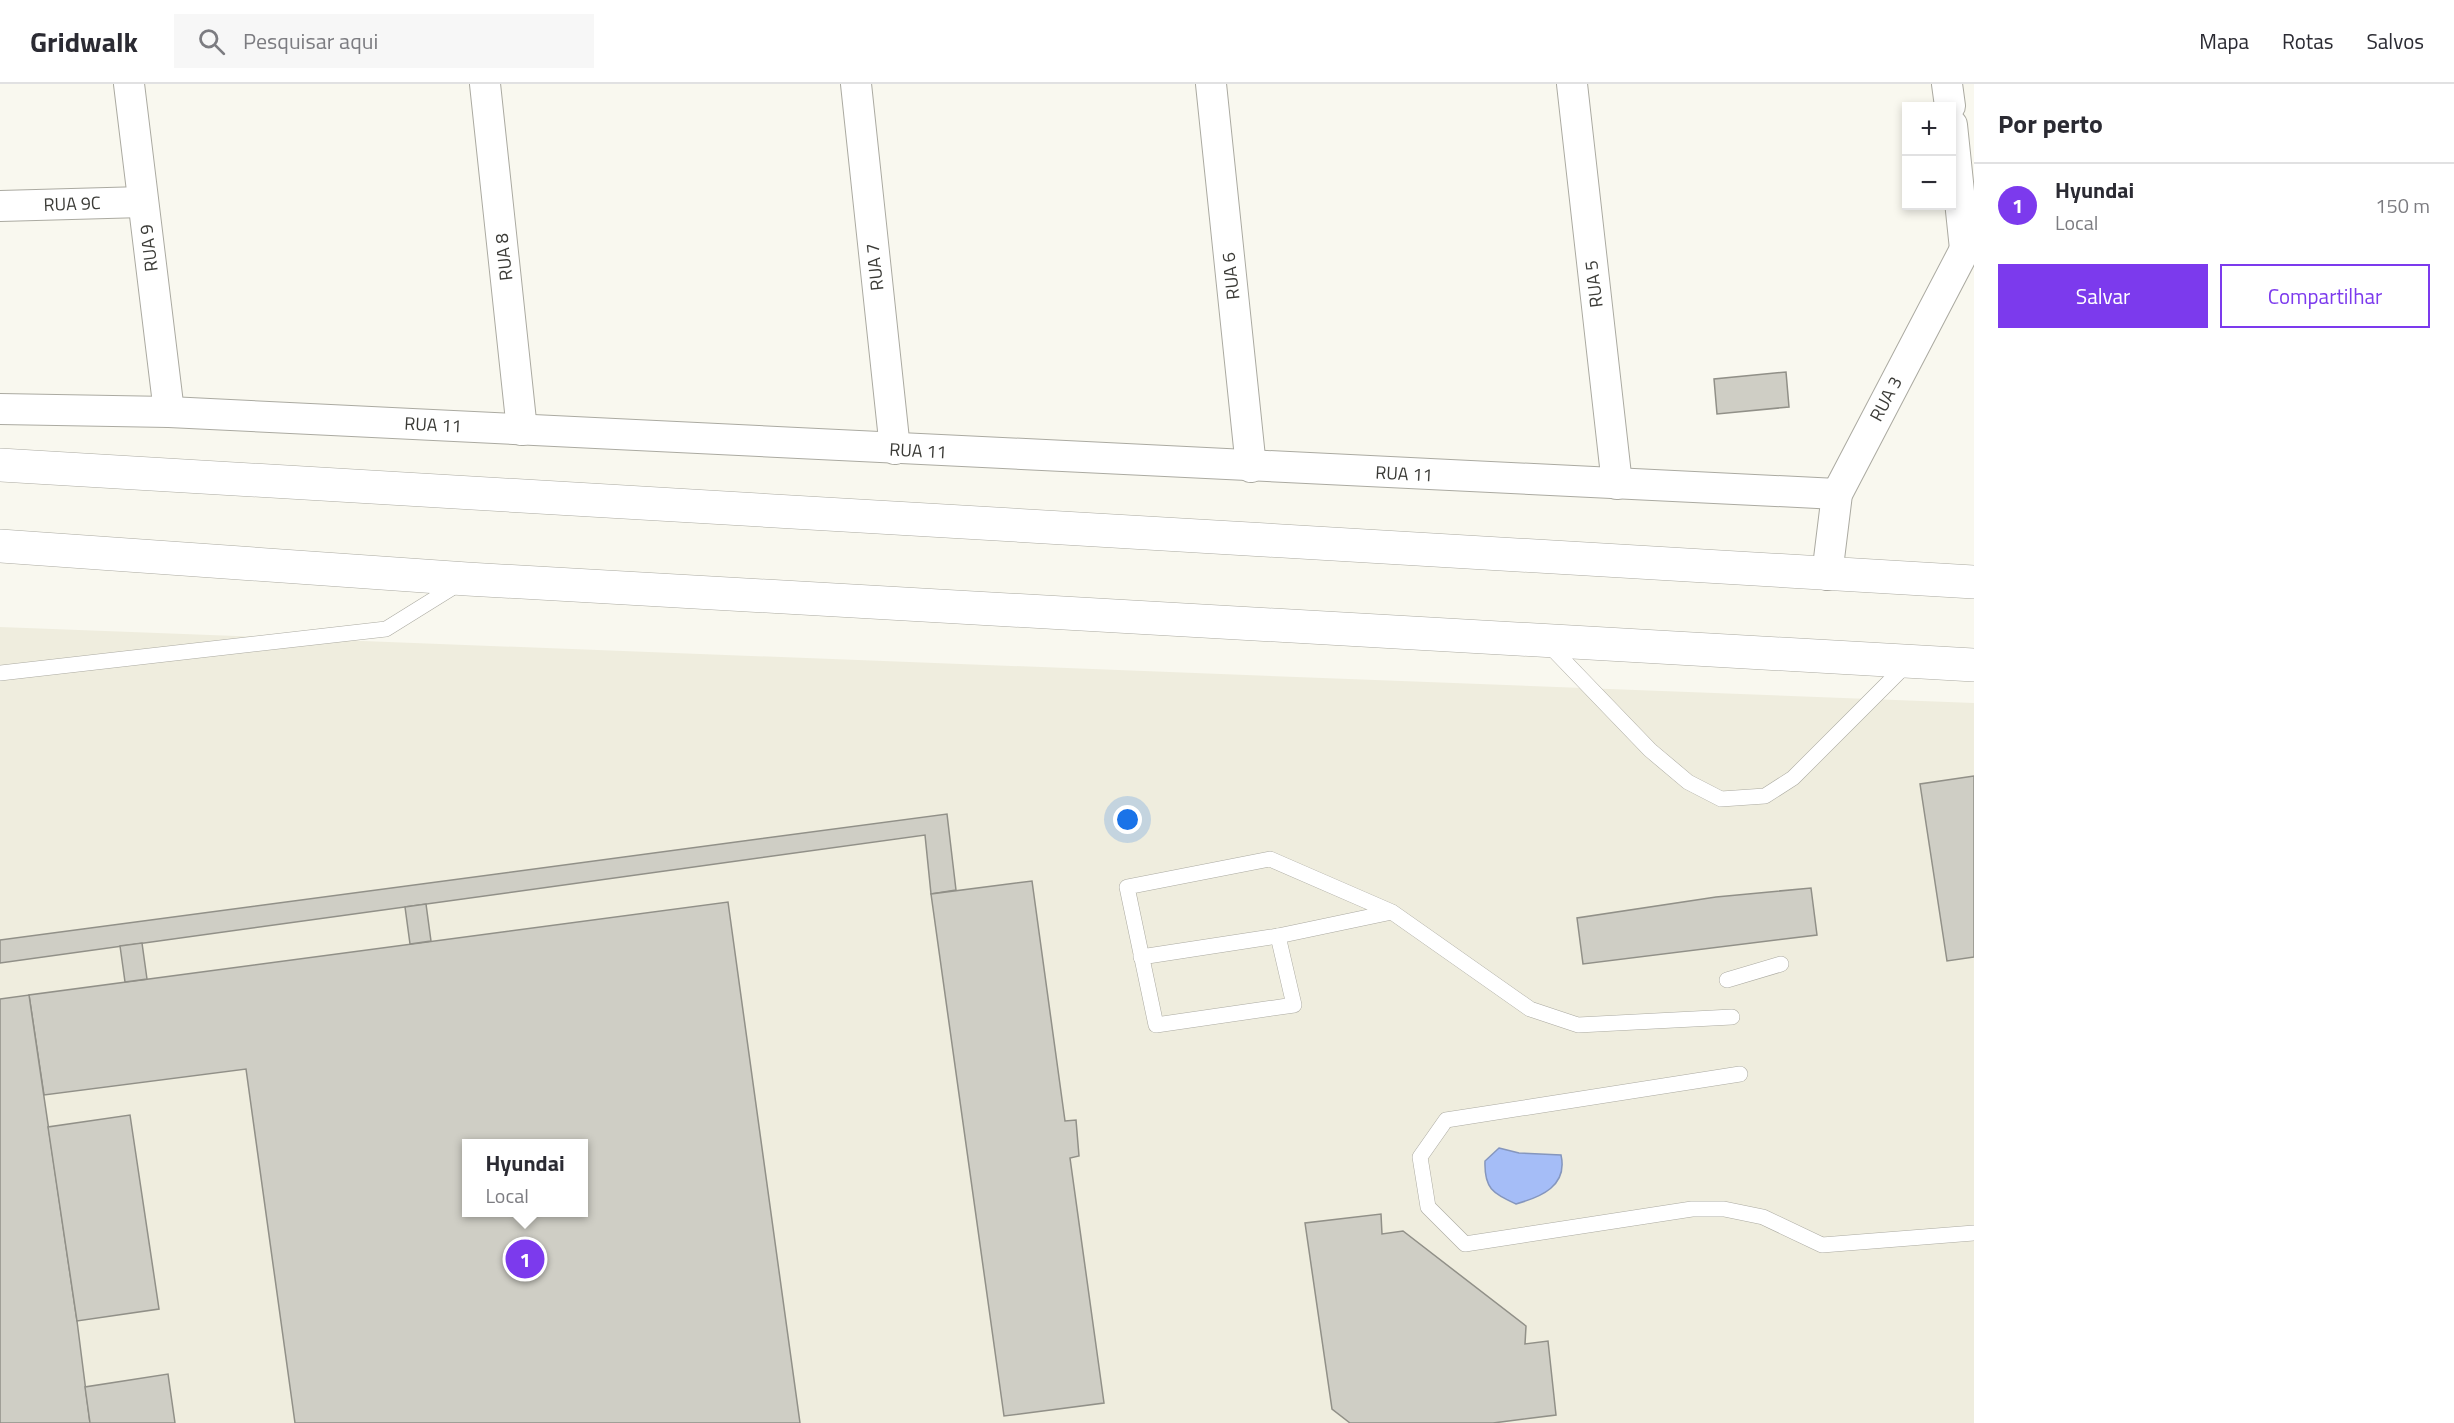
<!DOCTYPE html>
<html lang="pt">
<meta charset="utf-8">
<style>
:root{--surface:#fff;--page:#f7f7f7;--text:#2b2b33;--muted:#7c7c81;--line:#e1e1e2;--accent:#7c3aed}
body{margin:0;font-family:"Titillium Web",sans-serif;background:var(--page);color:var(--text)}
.controls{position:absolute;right:18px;top:18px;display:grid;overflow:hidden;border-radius:0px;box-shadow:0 3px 9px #0003}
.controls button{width:54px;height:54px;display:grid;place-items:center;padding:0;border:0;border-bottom:2px solid var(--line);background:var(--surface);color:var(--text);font:30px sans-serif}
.you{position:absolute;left:1128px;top:736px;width:21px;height:21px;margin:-15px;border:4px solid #fff;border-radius:50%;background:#1a73e8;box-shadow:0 0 0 9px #1a73e833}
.badge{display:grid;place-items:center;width:39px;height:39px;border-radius:50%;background:var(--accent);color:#fff;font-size:20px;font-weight:700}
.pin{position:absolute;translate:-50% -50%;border:3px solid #fff;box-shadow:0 2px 6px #0006}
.popup{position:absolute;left:462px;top:1055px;width:126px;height:78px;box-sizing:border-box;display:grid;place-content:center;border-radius:0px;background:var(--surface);filter:drop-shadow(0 2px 4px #0005);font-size:20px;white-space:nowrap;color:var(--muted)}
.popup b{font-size:22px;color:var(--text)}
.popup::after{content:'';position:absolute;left:50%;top:100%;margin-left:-12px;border:12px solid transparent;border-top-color:var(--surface)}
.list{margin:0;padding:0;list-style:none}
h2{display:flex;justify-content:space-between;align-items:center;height:78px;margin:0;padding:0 24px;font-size:26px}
h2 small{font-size:20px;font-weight:400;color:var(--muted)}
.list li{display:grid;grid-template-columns:39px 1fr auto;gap:18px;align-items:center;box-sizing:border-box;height:84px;padding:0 24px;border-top:2px solid var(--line)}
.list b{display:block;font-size:22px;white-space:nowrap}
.list p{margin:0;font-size:20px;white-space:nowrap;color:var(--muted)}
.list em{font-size:20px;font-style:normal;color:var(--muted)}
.actions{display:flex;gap:12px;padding:18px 24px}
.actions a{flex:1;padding:14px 0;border:2px solid var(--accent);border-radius:0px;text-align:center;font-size:21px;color:var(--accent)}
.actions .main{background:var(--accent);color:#fff}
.icon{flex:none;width:33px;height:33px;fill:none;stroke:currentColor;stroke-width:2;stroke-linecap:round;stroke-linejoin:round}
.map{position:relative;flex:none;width:1974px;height:1339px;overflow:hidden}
header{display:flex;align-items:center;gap:36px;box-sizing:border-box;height:84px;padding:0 30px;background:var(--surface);border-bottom:2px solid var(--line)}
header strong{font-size:28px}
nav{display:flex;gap:33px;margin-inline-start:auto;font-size:21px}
.search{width:420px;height:54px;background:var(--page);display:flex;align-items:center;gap:15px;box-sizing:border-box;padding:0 21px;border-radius:0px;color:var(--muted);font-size:22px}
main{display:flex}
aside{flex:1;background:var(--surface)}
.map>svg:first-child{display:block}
.built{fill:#efedde;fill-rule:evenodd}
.water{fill:#a5bdf7;stroke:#8596bd;stroke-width:1.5}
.building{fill:#cfcec5;stroke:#919088;stroke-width:1.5;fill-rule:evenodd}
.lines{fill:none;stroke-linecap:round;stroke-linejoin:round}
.lane-casing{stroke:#abaaa1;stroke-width:16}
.street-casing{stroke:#abaaa1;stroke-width:32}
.secondary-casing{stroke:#abaaa1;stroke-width:34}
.lane{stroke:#fff;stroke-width:15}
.street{stroke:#fff;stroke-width:30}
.secondary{stroke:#fff;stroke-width:33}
.labels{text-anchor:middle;stroke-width:5;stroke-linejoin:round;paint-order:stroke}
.street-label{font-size:18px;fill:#3b3b37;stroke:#fff}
</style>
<header>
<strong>Gridwalk</strong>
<div class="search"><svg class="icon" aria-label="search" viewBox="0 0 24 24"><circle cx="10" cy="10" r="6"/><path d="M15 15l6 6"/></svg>Pesquisar aqui</div>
<nav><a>Mapa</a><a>Rotas</a><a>Salvos</a></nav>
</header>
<main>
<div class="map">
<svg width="1974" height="1339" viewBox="0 0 1974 1339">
<rect width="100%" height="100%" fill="#f9f8ef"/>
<path class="built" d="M0 543 1974 619V1339H0ZM466 1060H584V1128H466Z"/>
<path class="water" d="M1499 1064 1519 1069 1561 1071C1568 1102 1541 1113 1516 1120 1493 1109 1484 1105 1485 1077Z"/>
<g class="building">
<path d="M1786 288 1789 323 1717 330 1714 295Z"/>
<path d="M1974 692V873L1947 877 1920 700Z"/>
<path d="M947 730 956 806 931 810 925 751 0 879V856Z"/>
<path d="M1032 797 1065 1037 1076 1036 1079 1072 1070 1074 1104 1319 1004 1332 931 810Z"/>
<path d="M1811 804 1817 851 1583 880 1577 834 1716 813Z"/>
<path d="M728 818 800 1339H295L246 985 44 1011 29 911ZM466 1060H584V1128H466Z"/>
<path d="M426 820 431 857 410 860 405 823Z"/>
<path d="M142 859 147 895 125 898 120 862Z"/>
<path d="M29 911 77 1237 90 1339H0V915Z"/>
<path d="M130 1031 159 1225 77 1237 48 1043Z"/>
<path d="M1381 1130 1382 1150 1403 1147 1526 1242 1525 1260 1548 1257 1556 1331 1493 1339H1350L1332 1325 1305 1139Z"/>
<path d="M168 1290 175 1339H90L85 1303Z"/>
</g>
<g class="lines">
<defs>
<g id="lane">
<path d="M1547 559 1650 666 1688 698 1721 715 1765 712 1793 694 1907 580"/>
<path d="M0 589 386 545 460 499"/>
<path d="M1392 828 1278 852 1294 921 1156 941 1127 803 1270 775 1392 828 1530 925 1578 941 1732 933"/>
<path d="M1141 873 1278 852"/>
<path d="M1727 896 1781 880"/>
<path d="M1740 990 1446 1036 1420 1073 1428 1123 1465 1160 1692 1125H1724L1763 1133 1822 1161 1974 1149"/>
</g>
<g id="street">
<path d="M129 0 169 328"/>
<path d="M485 0 522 346"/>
<path d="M856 0 895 365"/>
<path d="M1211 0 1251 383"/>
<path d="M1572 0 1617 400"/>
<path d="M1947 0 1950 22"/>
<path d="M1952 41 1965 165"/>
<path d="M0 122 143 118"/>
<path d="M0 325 169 328 1837 410"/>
<path d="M1827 491 1837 410 1974 148"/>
</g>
<g id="secondary">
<path d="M0 381 1974 498"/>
<path d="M0 462 467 495 1974 581"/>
</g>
</defs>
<use href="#lane" class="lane-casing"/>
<use href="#street" class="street-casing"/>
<use href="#secondary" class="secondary-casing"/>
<use href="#lane" class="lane"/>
<use href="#street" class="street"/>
<use href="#secondary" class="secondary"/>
</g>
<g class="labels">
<g class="street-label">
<text transform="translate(72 120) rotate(-2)" y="6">RUA 9C</text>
<text transform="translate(149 164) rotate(-97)" y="6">RUA 9</text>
<text transform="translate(504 173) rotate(-96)" y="6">RUA 8</text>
<text transform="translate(875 183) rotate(-96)" y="6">RUA 7</text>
<text transform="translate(1231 192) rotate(-96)" y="6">RUA 6</text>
<text transform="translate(1594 200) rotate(-97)" y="6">RUA 5</text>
<text transform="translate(1886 315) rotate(-62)" y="6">RUA 3</text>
<text transform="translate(433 341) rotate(3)" y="6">RUA 11</text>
<text transform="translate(918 367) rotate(3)" y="6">RUA 11</text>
<text transform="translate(1404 390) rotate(3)" y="6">RUA 11</text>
</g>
</g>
</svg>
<div class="controls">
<button>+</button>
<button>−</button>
</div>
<div class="you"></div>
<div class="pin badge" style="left:525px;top:1175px">1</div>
<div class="popup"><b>Hyundai</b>Local</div>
</div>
<aside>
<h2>Por perto<small></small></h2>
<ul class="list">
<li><span class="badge">1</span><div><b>Hyundai</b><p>Local</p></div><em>150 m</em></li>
</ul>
<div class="actions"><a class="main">Salvar</a><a>Compartilhar</a></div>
</aside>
</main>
